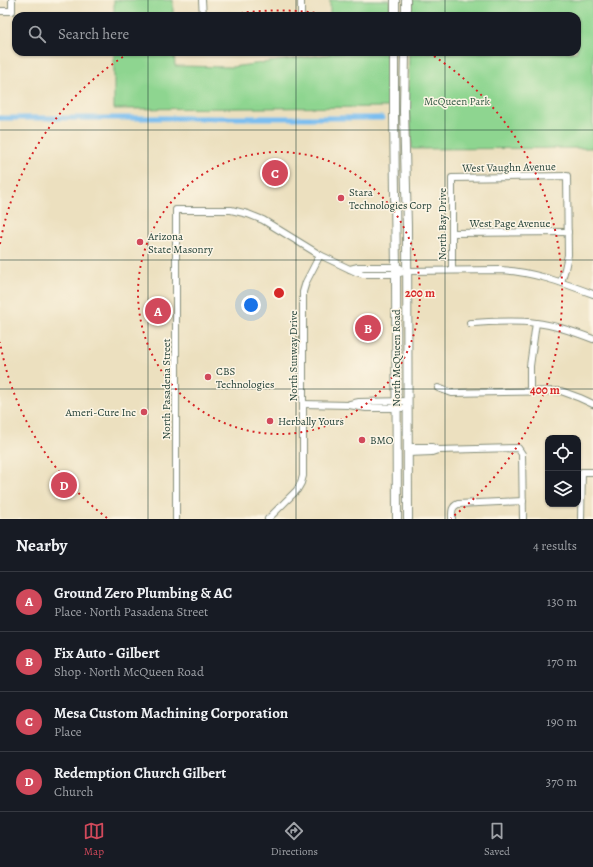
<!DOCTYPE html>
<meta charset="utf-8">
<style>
:root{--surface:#171b24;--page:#242831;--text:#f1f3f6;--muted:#9ea1a6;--line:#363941;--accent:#d1495b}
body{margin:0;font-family:Alegreya,serif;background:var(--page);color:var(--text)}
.controls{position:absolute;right:12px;bottom:12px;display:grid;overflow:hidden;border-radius:8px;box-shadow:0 1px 3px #0004}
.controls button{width:36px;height:36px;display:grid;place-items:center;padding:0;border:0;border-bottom:1px solid var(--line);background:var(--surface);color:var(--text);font:20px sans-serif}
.you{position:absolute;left:251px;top:305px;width:14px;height:14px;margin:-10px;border:3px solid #fff;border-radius:50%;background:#1a73e8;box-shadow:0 0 0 6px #1a73e833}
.badge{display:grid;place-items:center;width:26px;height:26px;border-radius:50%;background:var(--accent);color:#fff;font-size:13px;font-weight:700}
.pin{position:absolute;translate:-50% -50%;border:2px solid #fff;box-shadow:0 1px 4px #0006}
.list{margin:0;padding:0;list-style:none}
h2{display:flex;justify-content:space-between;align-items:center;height:52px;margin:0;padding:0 16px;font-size:17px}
h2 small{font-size:13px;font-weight:400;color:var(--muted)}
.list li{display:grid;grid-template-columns:26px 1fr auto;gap:12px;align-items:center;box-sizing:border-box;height:60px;padding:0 16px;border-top:1px solid var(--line)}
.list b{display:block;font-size:15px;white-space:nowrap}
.list p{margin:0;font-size:13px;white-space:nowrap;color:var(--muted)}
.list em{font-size:13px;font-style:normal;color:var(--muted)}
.icon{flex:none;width:22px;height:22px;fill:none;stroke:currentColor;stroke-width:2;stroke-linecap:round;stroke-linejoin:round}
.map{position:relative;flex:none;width:593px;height:519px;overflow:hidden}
.search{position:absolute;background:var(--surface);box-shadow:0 1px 3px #0004;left:12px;right:12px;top:12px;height:44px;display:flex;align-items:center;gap:10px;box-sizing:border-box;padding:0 14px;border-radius:12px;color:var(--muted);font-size:15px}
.sheet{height:292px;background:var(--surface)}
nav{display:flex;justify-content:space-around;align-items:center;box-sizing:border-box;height:56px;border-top:1px solid var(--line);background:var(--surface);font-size:11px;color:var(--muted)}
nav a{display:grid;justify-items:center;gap:2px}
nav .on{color:var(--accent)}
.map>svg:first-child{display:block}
.green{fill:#8ed590;stroke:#568962}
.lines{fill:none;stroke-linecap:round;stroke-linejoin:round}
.canal{stroke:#7abef0;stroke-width:5}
.minor-casing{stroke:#868e7a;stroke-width:8}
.major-casing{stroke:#868e7a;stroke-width:10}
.minor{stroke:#fff;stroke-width:6}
.major{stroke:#fff;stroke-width:8}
.grid{fill:none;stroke:#1f3d34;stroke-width:1;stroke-opacity:0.55}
.ring{fill:none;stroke:#d62828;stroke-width:2;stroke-dasharray:2 4}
.poi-dot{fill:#d1495b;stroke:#fcf5e5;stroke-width:1.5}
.labels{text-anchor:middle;stroke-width:3;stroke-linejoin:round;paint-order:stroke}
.park-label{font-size:11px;fill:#355b46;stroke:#fcf5e5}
.street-label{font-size:11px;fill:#1f3d34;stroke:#fcf5e5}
.poi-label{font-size:11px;fill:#1f3d34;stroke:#fcf5e5;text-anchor:start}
.centre{fill:#d62828;stroke:#fcf5e5;stroke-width:2}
.ring-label{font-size:12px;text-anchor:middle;font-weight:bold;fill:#d62828;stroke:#fcf5e5;stroke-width:3;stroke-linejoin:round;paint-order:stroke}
</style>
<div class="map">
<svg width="593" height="519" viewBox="0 0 593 519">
<rect width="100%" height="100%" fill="#fcf5e5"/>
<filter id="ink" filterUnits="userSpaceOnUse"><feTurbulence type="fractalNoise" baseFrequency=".025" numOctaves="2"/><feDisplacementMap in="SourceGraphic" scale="8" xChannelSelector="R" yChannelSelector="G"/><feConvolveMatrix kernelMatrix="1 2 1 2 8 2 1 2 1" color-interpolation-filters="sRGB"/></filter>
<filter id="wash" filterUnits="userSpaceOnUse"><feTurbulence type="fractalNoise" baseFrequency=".012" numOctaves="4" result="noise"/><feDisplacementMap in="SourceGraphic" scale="16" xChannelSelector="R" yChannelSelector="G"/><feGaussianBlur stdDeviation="0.9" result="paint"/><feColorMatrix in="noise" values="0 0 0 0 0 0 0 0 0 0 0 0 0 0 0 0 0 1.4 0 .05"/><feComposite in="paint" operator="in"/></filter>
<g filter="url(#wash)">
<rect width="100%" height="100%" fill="#ece0bf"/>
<g class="green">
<rect x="114" y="0" width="59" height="16"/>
<rect x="330" y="0" width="60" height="16"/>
<path d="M410 0H593V148L412 149 411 128 408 107 409 52H577V16H410Z"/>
<path d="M114 52H174L175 66 232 67 330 54V52H390L389 107 114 109Z"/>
</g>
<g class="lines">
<path class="canal" d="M0 118H382"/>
</g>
</g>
<g filter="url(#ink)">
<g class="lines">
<defs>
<g id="minor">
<path d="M202 0 203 16"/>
<path d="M0 11H12V0"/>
<path d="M301 16V0"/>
<path d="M452 233 568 232"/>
<path d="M350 269 358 267H396L400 268"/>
<path d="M452 270V178L567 176 568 255 565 269 561 282"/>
<path d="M470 323C492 322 514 320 536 323 555 325 575 332 593 339"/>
<path d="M438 388 452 393 561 391 580 398 593 404"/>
<path d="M530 391V366L536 323"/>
<path d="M303 404 349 405 366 408H408"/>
<path d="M350 404 359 402 407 401"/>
<path d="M408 447H432L438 450"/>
<path d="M408 453 432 452 438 450 518 448 522 454 523 519"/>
<path d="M176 519V210H231L248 214 263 220 320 255 356 272 363 274H396L407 271 500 270C534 272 561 282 593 294"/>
<path d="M268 519 297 490 301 483 303 476V292L306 282 320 255"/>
<path d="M452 519C452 512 451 507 458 504L523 501"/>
<path d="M581 519 582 472H593"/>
</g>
<g id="major">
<path d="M395 16V0"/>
<path d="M406 16V0"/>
<path d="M394 52V115L396 271 397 519"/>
<path d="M405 52 404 111 407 226 408 519"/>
</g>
</defs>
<use href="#minor" class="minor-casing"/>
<use href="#major" class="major-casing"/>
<use href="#minor" class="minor"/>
<use href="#major" class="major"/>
</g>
</g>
<path class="grid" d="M148 0V16M296 0V16M445 0V16M148 52V519M296 52V519M445 52V519M0 130H593M0 260H593M0 389H593"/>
<g class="ring">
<circle cx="279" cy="293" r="141"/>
<path d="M107 518A283 283 0 0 1 0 342M0 244A283 283 0 0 1 129 53M223 16A283 283 0 0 1 335 16M429 53A283 283 0 0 1 451 518"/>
</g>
<g class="poi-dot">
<circle cx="341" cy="198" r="4"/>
<circle cx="140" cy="242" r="4"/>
<circle cx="208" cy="377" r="4"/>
<circle cx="144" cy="412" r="4"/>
<circle cx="270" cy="421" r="4"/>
<circle cx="362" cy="440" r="4"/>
</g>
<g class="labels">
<g class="park-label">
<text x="457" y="105">McQueen Park</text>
</g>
<g class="street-label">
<text transform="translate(509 167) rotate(-1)" y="4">West Vaughn Avenue</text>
<text x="510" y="227">West Page Avenue</text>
<text transform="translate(442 224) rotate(-90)" y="4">North Bay Drive</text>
<text transform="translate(293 356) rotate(-90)" y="4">North Sunway Drive</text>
<text transform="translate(396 358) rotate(-90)" y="4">North McQueen Road</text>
<text transform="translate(166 389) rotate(-90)" y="4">North Pasadena Street</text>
</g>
<g class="poi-label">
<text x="349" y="196">Stara<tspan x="349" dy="13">Technologies Corp</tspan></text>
<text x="148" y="240">Arizona<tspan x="148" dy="13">State Masonry</tspan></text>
<text x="216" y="375">CBS<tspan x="216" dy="13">Technologies</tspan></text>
<text x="136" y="416" text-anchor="end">Ameri-Cure Inc</text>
<text x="278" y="425">Herbally Yours</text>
<text x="370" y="444">BMO</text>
</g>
</g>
<circle cx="279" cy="293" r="6" class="centre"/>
<g class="ring-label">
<text x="420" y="297">200 m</text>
<text x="545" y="394">400 m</text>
</g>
</svg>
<div class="controls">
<button><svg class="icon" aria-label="locate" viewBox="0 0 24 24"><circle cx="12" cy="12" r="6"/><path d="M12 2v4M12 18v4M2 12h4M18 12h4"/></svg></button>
<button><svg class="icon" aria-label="layers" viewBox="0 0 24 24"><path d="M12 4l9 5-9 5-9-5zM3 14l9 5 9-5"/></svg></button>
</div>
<div class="you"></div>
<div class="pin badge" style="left:158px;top:311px">A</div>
<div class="pin badge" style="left:368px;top:328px">B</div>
<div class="pin badge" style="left:275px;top:173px">C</div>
<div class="pin badge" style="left:64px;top:485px">D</div>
<div class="search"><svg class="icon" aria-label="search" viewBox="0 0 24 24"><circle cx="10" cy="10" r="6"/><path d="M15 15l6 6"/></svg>Search here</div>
</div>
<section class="sheet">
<h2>Nearby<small>4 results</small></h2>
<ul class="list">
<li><span class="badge">A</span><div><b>Ground Zero Plumbing &amp; AC</b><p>Place · North Pasadena Street</p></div><em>130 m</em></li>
<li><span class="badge">B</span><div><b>Fix Auto - Gilbert</b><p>Shop · North McQueen Road</p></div><em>170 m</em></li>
<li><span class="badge">C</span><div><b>Mesa Custom Machining Corporation</b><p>Place</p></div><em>190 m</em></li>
<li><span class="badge">D</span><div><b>Redemption Church Gilbert</b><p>Church</p></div><em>370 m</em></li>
</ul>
</section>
<nav>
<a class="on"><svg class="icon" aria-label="map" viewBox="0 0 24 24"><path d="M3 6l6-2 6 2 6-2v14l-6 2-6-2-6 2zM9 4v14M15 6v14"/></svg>Map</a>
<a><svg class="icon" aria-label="directions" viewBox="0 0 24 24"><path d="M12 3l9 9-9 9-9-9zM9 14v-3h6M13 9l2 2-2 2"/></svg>Directions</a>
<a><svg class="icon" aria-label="saved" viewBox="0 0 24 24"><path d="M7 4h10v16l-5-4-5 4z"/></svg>Saved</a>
</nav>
